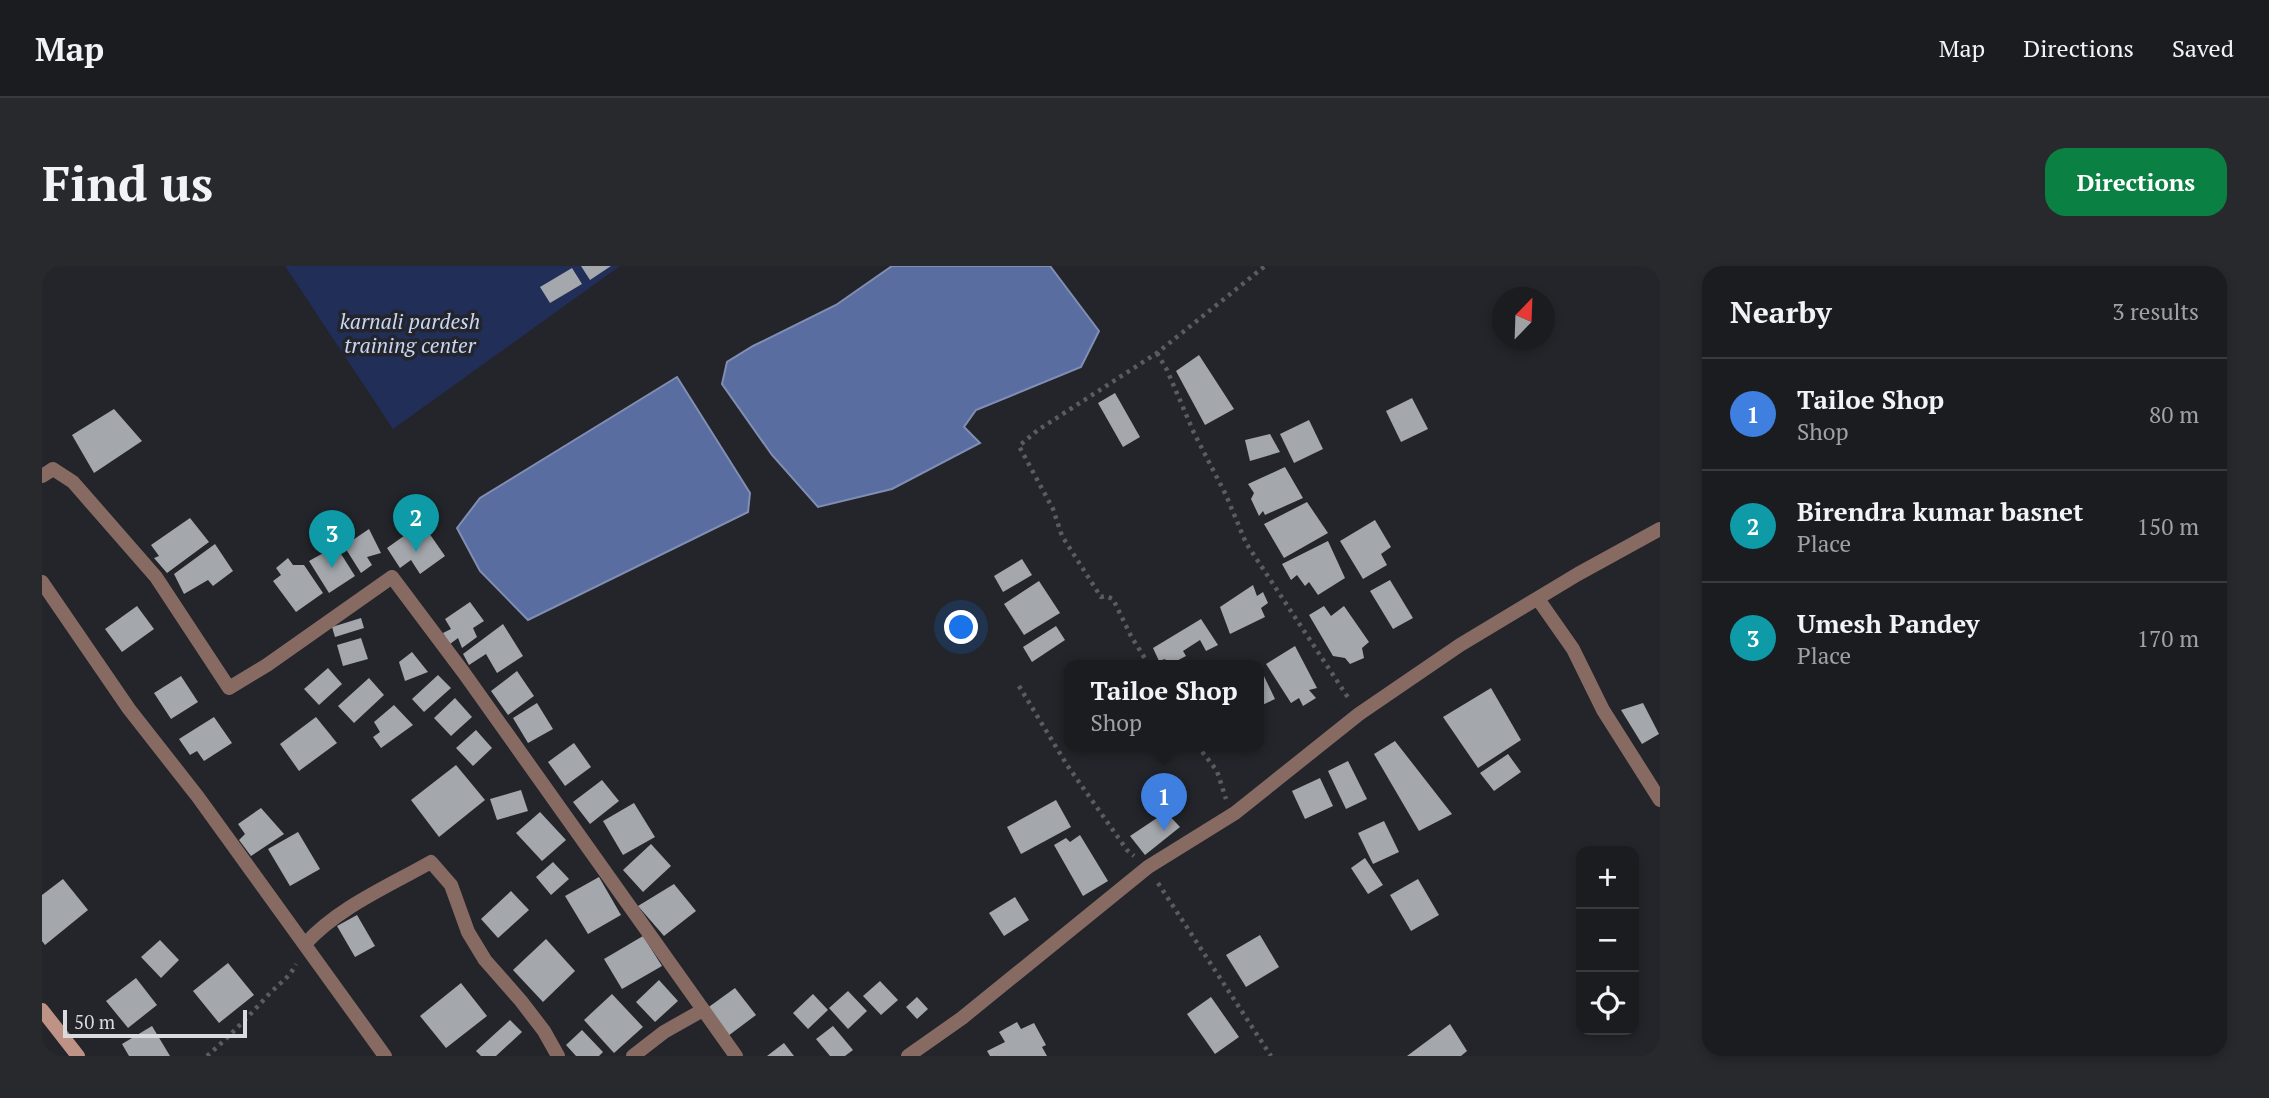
<!DOCTYPE html>
<meta charset="utf-8">
<style>
:root{--surface:#1a1c20;--page:#27292d;--text:#f1f3f6;--muted:#9fa1a5;--line:#383a3e;--accent:#0b8043}
body{margin:0;font-family:"PT Serif",serif;background:var(--page);color:var(--text)}
.controls{position:absolute;right:21px;bottom:21px;display:grid;overflow:hidden;border-radius:14px;box-shadow:0 4px 10px #0003}
.controls button{width:63px;height:63px;display:grid;place-items:center;padding:0;border:0;border-bottom:2px solid var(--line);background:var(--surface);color:var(--text);font:35px sans-serif}
.compass{position:absolute;left:1450px;top:21px;width:63px;height:63px;border-radius:50%;background:var(--surface);box-shadow:0 4px 10px #0003;rotate:23deg}
.scale{position:absolute;left:21px;bottom:18px;width:184px;box-sizing:border-box;padding-left:7px;border:4px solid #dadbde;border-top:0;font-size:19px;line-height:24px;white-space:nowrap;color:#dadbde;-webkit-text-stroke:5px #23252a;paint-order:stroke}
.you{position:absolute;left:920px;top:362px;width:24px;height:24px;margin:-18px;border:5px solid #fff;border-radius:50%;background:#1a73e8;box-shadow:0 0 0 10px #1a73e833}
.badge{display:grid;place-items:center;width:46px;height:46px;border-radius:50%;background:var(--accent);color:#fff;font-size:23px;font-weight:700}
.pin{position:absolute;translate:-50% -58px;filter:drop-shadow(0 2px 4px #0008)}
.pin::after{content:'';position:absolute;top:37px;width:24px;height:21px;background:inherit;clip-path:polygon(0 0,100% 0,50% 100%)}
.popup{position:absolute;left:1022px;top:394px;width:200px;height:91px;box-sizing:border-box;display:grid;place-content:center;border-radius:14px;background:var(--surface);filter:drop-shadow(0 2px 5px #0005);font-size:23px;white-space:nowrap;color:var(--muted)}
.popup b{font-size:26px;color:var(--text)}
.popup::after{content:'';position:absolute;left:50%;top:100%;margin-left:-14px;border:14px solid transparent;border-top-color:var(--surface)}
.list{margin:0;padding:0;list-style:none}
h2{display:flex;justify-content:space-between;align-items:center;height:91px;margin:0;padding:0 28px;font-size:30px}
h2 small{font-size:23px;font-weight:400;color:var(--muted)}
.list li{display:grid;grid-template-columns:46px 1fr auto;gap:21px;align-items:center;box-sizing:border-box;height:112px;padding:0 28px;border-top:2px solid var(--line)}
.list b{display:block;font-size:26px;white-space:nowrap}
.list p{margin:0;font-size:23px;white-space:nowrap;color:var(--muted)}
.list em{font-size:23px;font-style:normal;color:var(--muted)}
.icon{flex:none;width:38px;height:38px;fill:none;stroke:currentColor;stroke-width:2;stroke-linecap:round;stroke-linejoin:round}
.map{position:relative;flex:none;width:1618px;height:790px;overflow:hidden;border-radius:21px}
header{display:flex;align-items:center;gap:42px;box-sizing:border-box;height:98px;padding:0 35px;background:var(--surface);border-bottom:2px solid var(--line)}
header strong{font-size:33px}
nav{display:flex;gap:38px;margin-inline-start:auto;font-size:24px}
.intro{display:flex;align-items:center;justify-content:space-between;box-sizing:border-box;height:168px;padding:0 42px}
h1{margin:0;font-size:49px}
.button{padding:18px 32px;border-radius:21px;background:var(--accent);color:#fff;font-size:24px;font-weight:700}
main{display:flex;gap:42px;padding:0 42px}
aside{flex:1;background:var(--surface);border-radius:21px;box-shadow:0 4px 10px #0003}
.map>svg:first-child{display:block}
.green{fill:#202e58}
.water{fill:#5a6da1;stroke:#808eb3;stroke-width:2}
.building{fill:#a4a7ac}
.lines{fill:none;stroke-linecap:round;stroke-linejoin:round}
.path{stroke:#5b5c61;stroke-width:4.5;stroke-dasharray:3.5 5;stroke-linecap:butt}
.street{stroke:#876b63;stroke-width:14}
.secondary{stroke:#bf9286;stroke-width:14}
.labels{text-anchor:middle;stroke-width:7;stroke-linejoin:round;paint-order:stroke}
.park-label{font-size:21px;font-style:italic;fill:#c9d6f5;stroke:#23252a}
</style>
<header>
<strong>Map</strong>
<nav><a>Map</a><a>Directions</a><a>Saved</a></nav>
</header>
<div class="intro"><h1>Find us</h1><a class="button">Directions</a></div>
<main>
<div class="map">
<svg width="1618" height="790" viewBox="0 0 1618 790">
<rect width="100%" height="100%" fill="#23252a"/>
<path class="green" d="M243 0H578L351 163Z"/>
<g class="water">
<path d="M850 0H1008L1057 65 1039 101 934 144 922 161 938 177 850 223 776 241 730 189 680 118 685 96 711 80 794 39Z"/>
<path d="M635 111 708 227 706 246 486 354 438 305 415 262 438 232Z"/>
</g>
<g class="building">
<path d="M539 0H569L548 14Z"/>
<path d="M530 2 540 18 508 37 498 21Z"/>
<path d="M1157 89 1192 143 1163 159 1134 105Z"/>
<path d="M1073 127 1098 171 1081 181 1056 137Z"/>
<path d="M1370 132 1386 163 1359 176 1344 145Z"/>
<path d="M72 143 100 175 52 207 30 169Z"/>
<path d="M1267 154 1281 183 1252 197 1238 168Z"/>
<path d="M1228 168 1238 186 1208 195 1203 174Z"/>
<path d="M1243 201 1261 232 1223 249 1221 245 1217 250 1209 233 1212 227 1206 218Z"/>
<path d="M1265 236 1286 267 1242 292 1222 258Z"/>
<path d="M148 252 167 276 125 307 112 292 117 290 109 279Z"/>
<path d="M1333 254 1349 281 1339 288 1345 299 1321 313 1298 275Z"/>
<path d="M380 257 403 290 378 308 369 294 358 302 345 282Z"/>
<path d="M327 263 339 287 325 291 330 299 319 307 302 280Z"/>
<path d="M1286 275 1303 312 1276 329 1267 316 1263 320 1255 309 1249 314 1240 298Z"/>
<path d="M173 278 191 305 171 320 166 314 142 328 132 308Z"/>
<path d="M294 280 313 310 287 327 267 295Z"/>
<path d="M246 292 251 299H262L281 327 254 346 231 315 239 309 234 302Z"/>
<path d="M980 293 990 309 961 326 952 310Z"/>
<path d="M1348 314 1371 352 1351 363 1328 325Z"/>
<path d="M997 315 1018 347 982 369 962 338Z"/>
<path d="M1211 319 1215 330 1221 326 1226 337 1219 342 1223 351 1188 368 1178 341Z"/>
<path d="M428 336 442 355 431 362 435 371 420 382 416 372 408 378 401 367 409 363 403 353Z"/>
<path d="M95 340 112 363 80 386 63 363Z"/>
<path d="M1282 340 1289 350 1302 340 1327 376 1320 382 1322 392 1308 398 1303 392 1291 390 1267 349Z"/>
<path d="M319 352 322 362 293 371 290 361Z"/>
<path d="M1159 353 1176 379 1164 385 1158 374 1141 385 1144 390 1127 399 1123 393 1117 395 1111 382Z"/>
<path d="M461 358 481 390 455 407 444 388 427 399 421 388Z"/>
<path d="M1014 360 1023 374 990 396 981 381Z"/>
<path d="M319 372 326 393 301 400 295 379Z"/>
<path d="M1253 380 1275 422 1267 424 1274 432 1261 440 1257 432 1249 437 1224 398Z"/>
<path d="M370 386 386 406 363 415 357 396Z"/>
<path d="M286 402 300 418 277 439 262 423Z"/>
<path d="M475 405 492 430 466 449 449 425Z"/>
<path d="M1220 406 1233 433 1216 441V407Z"/>
<path d="M396 409 409 422 382 446 370 433Z"/>
<path d="M139 410 156 436 129 453 112 427Z"/>
<path d="M327 412 342 429 312 457 296 440Z"/>
<path d="M1449 422 1479 474 1436 502 1401 451Z"/>
<path d="M413 432 430 451 409 470 392 452Z"/>
<path d="M495 437 511 463 486 477 471 452Z"/>
<path d="M1601 437 1617 468 1600 478 1579 444Z"/>
<path d="M352 439 371 459 339 482 331 471 338 466 332 456Z"/>
<path d="M172 451 190 477 162 495 155 485 148 489 137 473Z"/>
<path d="M274 451 295 477 257 505 238 478Z"/>
<path d="M434 464 450 482 431 500 414 482Z"/>
<path d="M1353 475 1410 548 1377 565 1332 488Z"/>
<path d="M532 477 549 501 523 520 506 496Z"/>
<path d="M1466 488 1479 506 1452 525 1438 507Z"/>
<path d="M1306 495 1325 533 1304 543 1286 505Z"/>
<path d="M414 499 443 534 397 571 369 534Z"/>
<path d="M1278 512 1291 540 1263 553 1250 525Z"/>
<path d="M560 514 577 535 548 558 531 536Z"/>
<path d="M479 524 486 545 455 554 448 533Z"/>
<path d="M1014 534 1029 561 979 588 965 561Z"/>
<path d="M592 537 613 571 581 589 561 555Z"/>
<path d="M219 542 242 568 209 590 197 574 203 568 196 558Z"/>
<path d="M498 546 524 574 500 595 474 567Z"/>
<path d="M1124 546 1138 561 1103 589 1088 570Z"/>
<path d="M1342 555 1357 586 1331 598 1316 567Z"/>
<path d="M256 566 278 603 248 620 226 583Z"/>
<path d="M1038 569 1066 615 1041 630 1012 579 1024 572 1028 576Z"/>
<path d="M609 578 629 600 601 626 581 604Z"/>
<path d="M1323 592 1341 619 1326 628 1309 602Z"/>
<path d="M511 596 527 613 509 629 494 611Z"/>
<path d="M557 611 579 649 546 668 523 630Z"/>
<path d="M21 613 46 644 3 679 0 675V629Z"/>
<path d="M1376 613 1397 649 1369 665 1348 629Z"/>
<path d="M632 618 654 645 622 670 596 640Z"/>
<path d="M469 625 487 644 456 672 439 653Z"/>
<path d="M973 631 987 654 962 670 947 647Z"/>
<path d="M315 649 333 680 313 691 295 660Z"/>
<path d="M1218 669 1237 701 1204 721 1184 689Z"/>
<path d="M601 670 620 700 580 723 562 693Z"/>
<path d="M504 673 533 705 501 736 471 704Z"/>
<path d="M118 674 137 694 119 712 99 691Z"/>
<path d="M186 697 212 729 177 757 151 725Z"/>
<path d="M94 712 115 739 86 762 64 735Z"/>
<path d="M617 714 636 735 613 756 594 736Z"/>
<path d="M838 715 856 734 839 749 821 730Z"/>
<path d="M419 717 445 750 404 782 378 750Z"/>
<path d="M693 722 714 749 686 770 664 743Z"/>
<path d="M806 725 825 745 806 763 787 742Z"/>
<path d="M570 728 601 761 572 787 542 754Z"/>
<path d="M771 728 786 744 766 763 751 747Z"/>
<path d="M875 731 886 743 875 753 864 741Z"/>
<path d="M1169 731 1197 771 1173 788 1145 748Z"/>
<path d="M468 754 480 766 454 790H439L434 785Z"/>
<path d="M975 756 979 763 992 757 1004 779 1000 781 1005 790H948L945 785 963 776 957 766Z"/>
<path d="M1408 758 1425 785 1419 790H1365Z"/>
<path d="M110 760 128 790H87L80 778Z"/>
<path d="M791 760 811 784 803 790H788L774 773Z"/>
<path d="M540 764 561 786 557 790H534L524 779Z"/>
<path d="M742 777 752 790H725Z"/>
</g>
<g class="lines">
<g class="path">
<path d="M1115 87 1125 104 1152 167 1184 229 1204 277 1307 433"/>
<path d="M1107 399 1089 370 1071 333 1064 330 1059 331 1020 270 1011 243 977 180 996 164 1115 87 1223 0"/>
<path d="M977 420 1025 499 1085 584 1092 590"/>
<path d="M1155 479 1175 505 1184 533"/>
<path d="M1116 617 1229 790"/>
<path d="M165 790C188 770 208 749 228 727 238 717 248 711 254 698"/>
</g>
<g class="street">
<path d="M0 210 11 203 31 216 114 311 187 422 225 399 350 311 422 407 694 790"/>
<path d="M0 316 87 443 156 531 343 790"/>
<path d="M1496 333 1531 383 1561 444 1618 534"/>
<path d="M263 678C297 641 345 621 389 596L409 619 426 666 443 694 479 735 502 765 516 790"/>
<path d="M591 790 622 766 661 744"/>
<path d="M866 790 920 752 1106 601 1193 547 1317 448 1418 379 1536 308 1618 263"/>
</g>
<path class="secondary" d="M0 744 36 790"/>
</g>
<g class="labels">
<g class="park-label">
<text x="368" y="63">karnali pardesh<tspan x="368" dy="24">training center</tspan></text>
</g>
</g>
</svg>
<div class="controls">
<button>+</button>
<button>−</button>
<button><svg class="icon" aria-label="locate" viewBox="0 0 24 24"><circle cx="12" cy="12" r="6"/><path d="M12 2v4M12 18v4M2 12h4M18 12h4"/></svg></button>
</div>
<svg class="compass" viewBox="-18 -18 36 36"><path d="M0-13l5 13h-10z" fill="#e53935"/><path d="M0 13l5-13h-10z" fill="#9fa1a5"/></svg>
<div class="scale">50 m</div>
<div class="you"></div>
<div class="pin badge" style="left:1122px;top:565px;background:#3f7fe0">1</div>
<div class="popup"><b>Tailoe Shop</b>Shop</div>
<div class="pin badge" style="left:374px;top:286px;background:#0f9aa8">2</div>
<div class="pin badge" style="left:290px;top:302px;background:#0f9aa8">3</div>
</div>
<aside>
<h2>Nearby<small>3 results</small></h2>
<ul class="list">
<li><span class="badge" style="background:#3f7fe0">1</span><div><b>Tailoe Shop</b><p>Shop</p></div><em>80 m</em></li>
<li><span class="badge" style="background:#0f9aa8">2</span><div><b>Birendra kumar basnet</b><p>Place</p></div><em>150 m</em></li>
<li><span class="badge" style="background:#0f9aa8">3</span><div><b>Umesh Pandey</b><p>Place</p></div><em>170 m</em></li>
</ul>
</aside>
</main>
